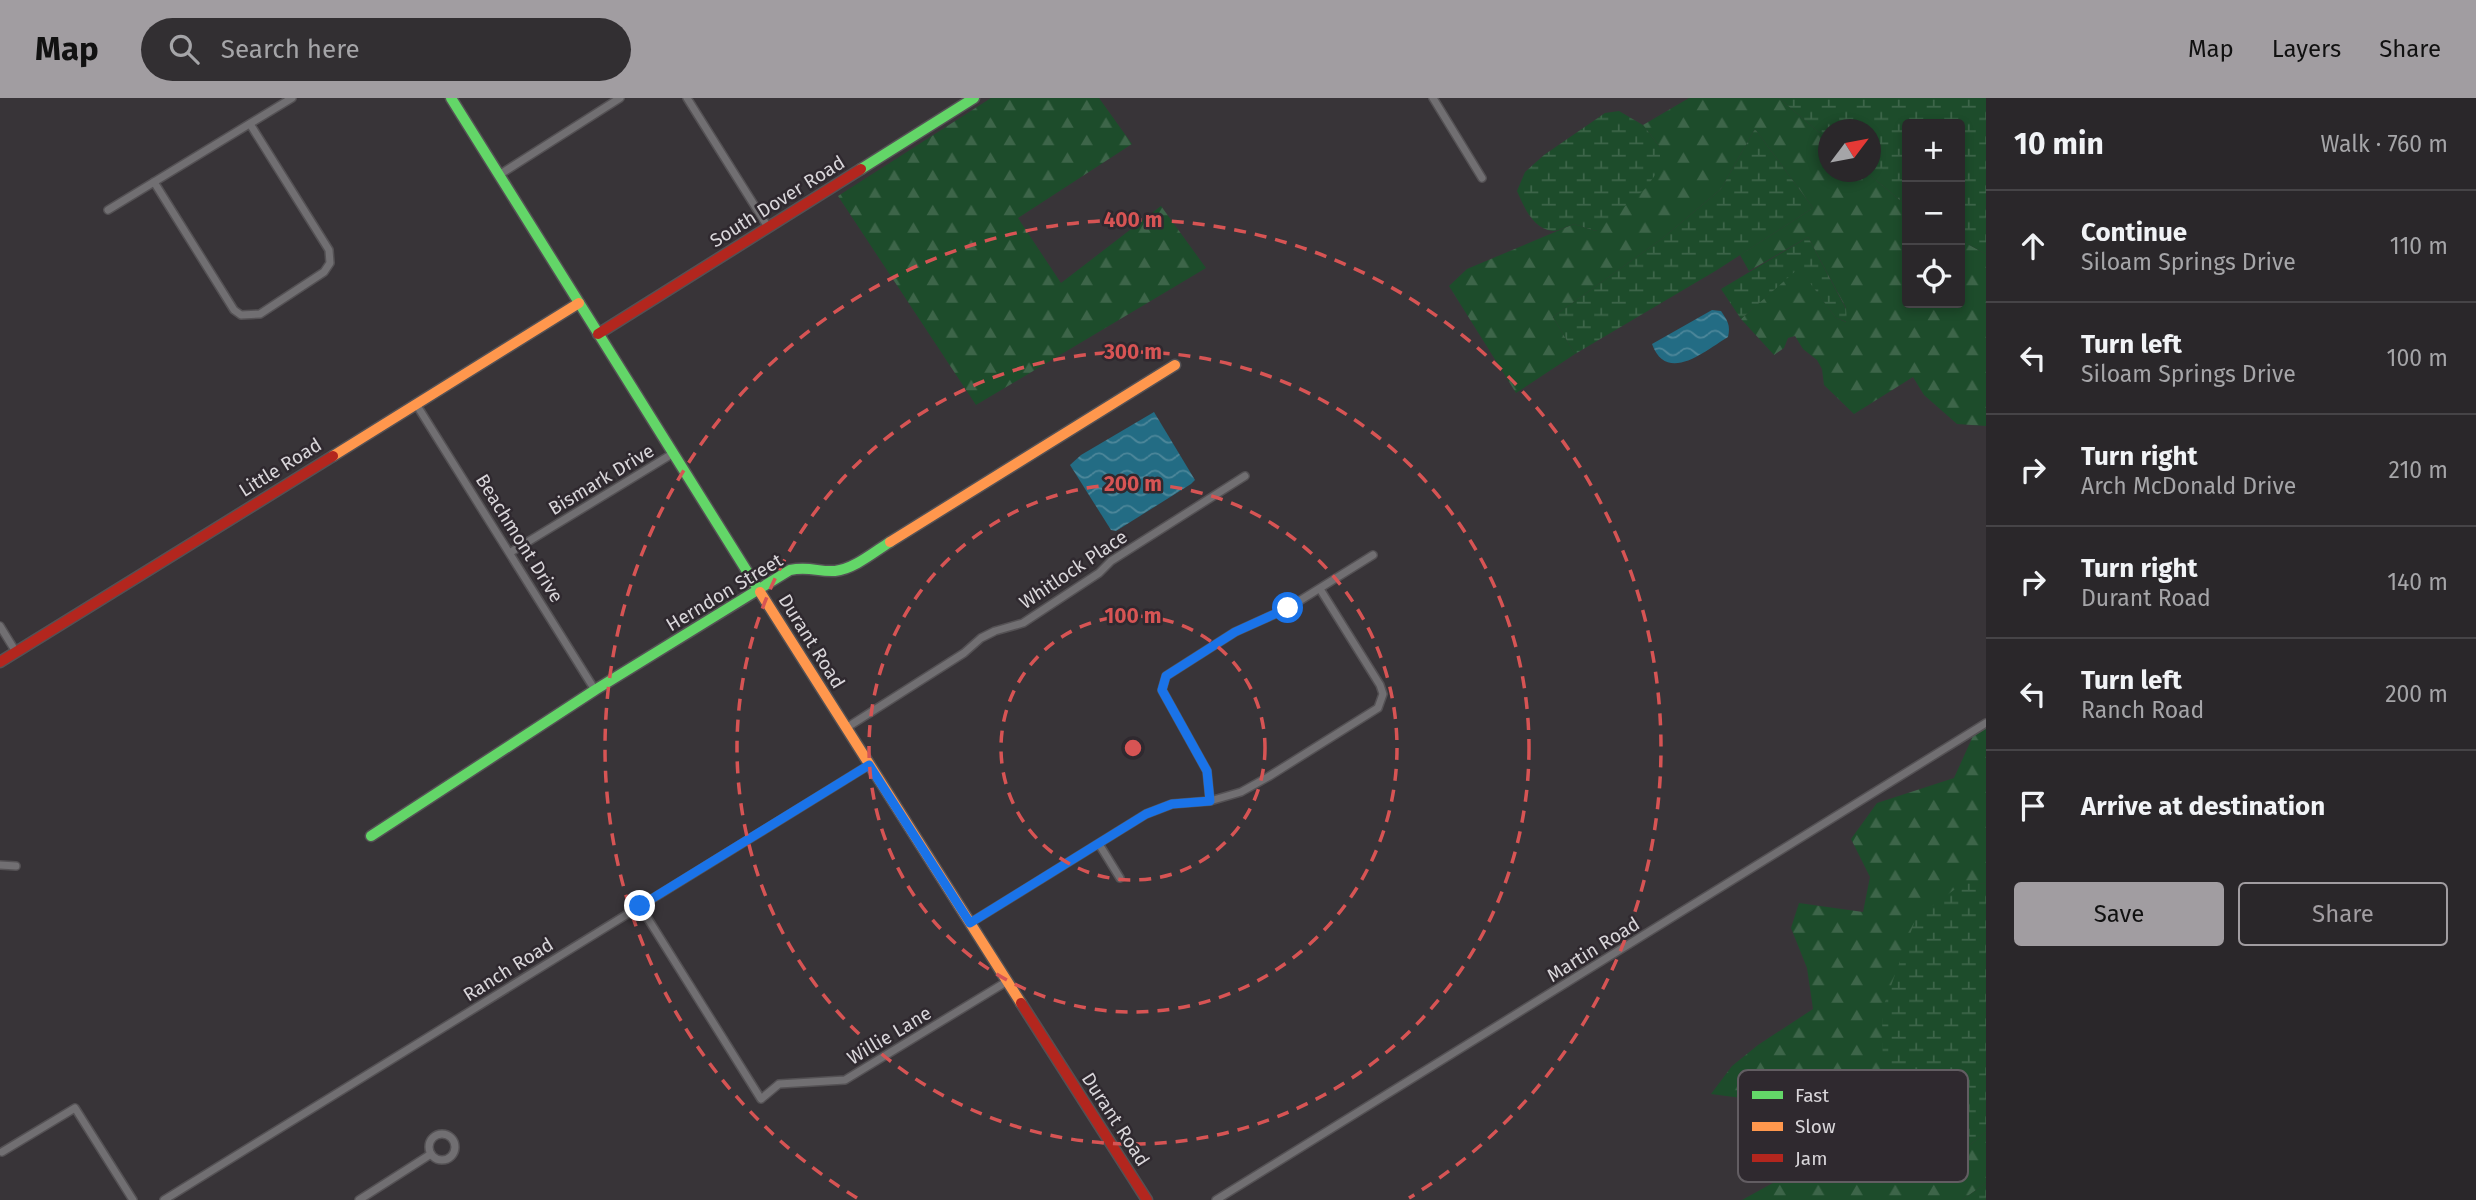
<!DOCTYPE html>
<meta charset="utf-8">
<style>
:root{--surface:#2a272a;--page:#322f32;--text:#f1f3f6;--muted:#a5a5a8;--line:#464447;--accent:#a19da1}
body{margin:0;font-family:"Fira Sans",sans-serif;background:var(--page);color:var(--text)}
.controls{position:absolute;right:21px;top:21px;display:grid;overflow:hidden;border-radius:7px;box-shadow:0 4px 10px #0003}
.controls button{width:63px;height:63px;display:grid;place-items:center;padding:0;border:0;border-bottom:2px solid var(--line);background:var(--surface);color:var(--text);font:35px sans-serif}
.compass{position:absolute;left:1818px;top:21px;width:63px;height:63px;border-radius:50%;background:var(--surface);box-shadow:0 4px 10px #0003;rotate:58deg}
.stop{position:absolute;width:21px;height:21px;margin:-16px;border:5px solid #1a73e8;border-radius:50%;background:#fff}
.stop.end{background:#1a73e8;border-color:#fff;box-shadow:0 2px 7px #0008}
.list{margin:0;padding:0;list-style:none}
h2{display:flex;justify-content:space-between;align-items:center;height:91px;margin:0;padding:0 28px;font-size:30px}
h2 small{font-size:23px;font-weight:400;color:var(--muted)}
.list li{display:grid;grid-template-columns:46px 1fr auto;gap:21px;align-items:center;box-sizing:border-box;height:112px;padding:0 28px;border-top:2px solid var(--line)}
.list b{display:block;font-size:26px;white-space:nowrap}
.list p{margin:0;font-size:23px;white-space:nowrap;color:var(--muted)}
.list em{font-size:23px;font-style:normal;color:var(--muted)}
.actions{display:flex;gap:14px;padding:21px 28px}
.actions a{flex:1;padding:16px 0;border:2px solid var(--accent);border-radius:7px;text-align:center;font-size:24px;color:var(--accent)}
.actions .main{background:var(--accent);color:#111}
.icon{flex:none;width:38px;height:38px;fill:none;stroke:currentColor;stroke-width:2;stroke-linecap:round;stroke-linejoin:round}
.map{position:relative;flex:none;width:1986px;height:1102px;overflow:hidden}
header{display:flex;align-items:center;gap:42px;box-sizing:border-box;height:98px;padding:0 35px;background:var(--accent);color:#111}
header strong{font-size:33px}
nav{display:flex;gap:38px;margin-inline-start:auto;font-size:24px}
.search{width:490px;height:63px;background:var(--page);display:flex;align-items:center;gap:18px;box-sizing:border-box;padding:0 24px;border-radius:38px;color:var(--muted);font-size:26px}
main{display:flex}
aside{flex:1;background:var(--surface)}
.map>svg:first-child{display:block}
.forest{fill:url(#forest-firs)}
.wetland{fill:url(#wetland-marsh)}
.water{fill:url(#water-waves)}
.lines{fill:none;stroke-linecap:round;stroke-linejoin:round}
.street-casing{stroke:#545154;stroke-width:10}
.fast-casing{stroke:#545154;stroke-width:13}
.slow-casing{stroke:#545154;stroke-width:13}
.jam-casing{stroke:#545154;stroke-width:13}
.street{stroke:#716f72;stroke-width:7}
.fast{stroke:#63d668;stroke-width:10}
.slow{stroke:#ff974d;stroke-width:10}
.jam{stroke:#b3261e;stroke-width:10}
.route{stroke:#1a73e8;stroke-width:9}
.ring{fill:none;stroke:#d75454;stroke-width:3.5;stroke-dasharray:12 9}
.labels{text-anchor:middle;stroke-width:5;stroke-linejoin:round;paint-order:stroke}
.street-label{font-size:19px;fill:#d9d6da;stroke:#2f292f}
.key{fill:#2f292f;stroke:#625d62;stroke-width:2}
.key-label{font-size:19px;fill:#d9d6da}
.centre{fill:#d75454;stroke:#2f292f;stroke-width:3.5}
.ring-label{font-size:21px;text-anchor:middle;font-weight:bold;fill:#d75454;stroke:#2f292f;stroke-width:5;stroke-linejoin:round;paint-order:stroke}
</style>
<header>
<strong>Map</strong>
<div class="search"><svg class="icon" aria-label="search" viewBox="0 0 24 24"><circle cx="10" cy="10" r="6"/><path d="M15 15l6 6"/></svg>Search here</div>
<nav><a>Map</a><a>Layers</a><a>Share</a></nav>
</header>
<main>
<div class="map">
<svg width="1986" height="1102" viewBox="0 0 1986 1102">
<defs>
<pattern id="forest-firs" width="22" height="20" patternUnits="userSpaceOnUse" patternTransform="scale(1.75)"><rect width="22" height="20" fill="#1d4c2b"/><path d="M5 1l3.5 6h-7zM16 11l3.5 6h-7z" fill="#3d6549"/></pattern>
<pattern id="wetland-marsh" width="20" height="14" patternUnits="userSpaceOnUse" patternTransform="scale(1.75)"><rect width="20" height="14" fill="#1d4c2b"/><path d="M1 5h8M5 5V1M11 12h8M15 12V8" fill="none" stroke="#3d6549"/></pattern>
<pattern id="water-waves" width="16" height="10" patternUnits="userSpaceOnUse" patternTransform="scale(1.75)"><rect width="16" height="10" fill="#236c84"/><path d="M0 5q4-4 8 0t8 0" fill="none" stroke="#4d879a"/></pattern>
</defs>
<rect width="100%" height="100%" fill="#383438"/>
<g class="forest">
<path d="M991 0H1099L1132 46 1018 120 1061 185 1161 108 1206 170 976 307 838 98Z"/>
<path d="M1689 0H1779L1828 42V74H1866L1907 108V205H1960V142L1986 156V328L1957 326 1924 297 1913 279 1854 316 1824 287 1822 271 1817 262 1803 251 1795 238 1788 240 1784 250 1774 257 1741 221 1799 169 1836 220 1846 224V210L1808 139 1749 173 1740 157 1813 110 1755 31 1721 91 1663 140 1553 219 1575 256 1516 295 1449 188 1467 171 1574 126 1596 133 1660 49 1643 27Z"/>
<path d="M1986 630V786L1966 784 1962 1053 1986 1034V1085L1962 1102H1742L1805 1067 1809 1035 1764 1003 1711 996 1732 968 1758 947 1813 911 1807 870 1791 830 1799 805 1863 814 1870 779 1851 741 1877 705 1954 680 1973 638Z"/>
</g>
<g class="wetland">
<path d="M1779 0H1986V156L1960 142V26H1907V108L1866 74H1870V32H1828V42Z"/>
<path d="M1619 13 1643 27 1660 49V70L1646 90 1596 133 1574 126C1568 128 1559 133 1553 133 1533 131 1524 109 1517 93L1525 74 1544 57 1605 15Z"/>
<path d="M1755 31 1813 110 1717 172 1575 256 1553 219 1663 140 1721 91Z"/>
<path d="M1808 139 1846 211 1847 224 1836 220 1799 170 1741 221 1721 191Z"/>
<path d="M1966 783 1986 786V1034L1962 1053 1928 1060 1904 1030 1883 983 1882 912 1916 820Z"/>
<path d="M1986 1085V1102H1962Z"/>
</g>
<g class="water">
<path d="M1712 212 1721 213C1727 222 1731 227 1728 239 1706 252 1667 287 1652 246Z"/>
<path d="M1154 314 1195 382 1191 386 1116 433 1111 432 1070 367 1081 357Z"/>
</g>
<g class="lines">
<defs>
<g id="street">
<path d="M687 0 768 129"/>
<path d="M1433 0 1482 80"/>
<path d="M499 77 620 0"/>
<path d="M154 84 234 212 241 217 260 216 324 174 330 165 329 152 250 26"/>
<path d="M108 112 292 0"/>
<path d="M416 306 595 592"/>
<path d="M511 454 672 356"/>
<path d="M0 528 16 554"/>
<path d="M846 630 964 555 981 540 995 533 1023 525 1099 475 1111 463 1245 378"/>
<path d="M1210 703 1207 673 1162 592 1166 578 1235 534 1288 510 1373 457"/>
<path d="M1099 746 1120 780"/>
<path d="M0 767 16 768"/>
<path d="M640 808 761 1001 779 986 845 982 1006 884"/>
<path d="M970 825 1146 716 1172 706 1210 703 1241 694 1268 679 1378 610 1383 596 1380 587 1320 491"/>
<circle cx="442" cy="1049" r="13"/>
<path d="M2 1054 75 1010 133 1102"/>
<path d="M164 1102 869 667"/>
<path d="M359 1102 431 1056"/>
<path d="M1216 1102 1986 625"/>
</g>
<g id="fast">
<path d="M451 0 760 494"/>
<path d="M861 71 974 0"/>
<path d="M371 738 595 592 790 472C809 468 818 474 835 473 854 471 874 454 890 444"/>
</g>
<g id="slow">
<path d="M333 358 579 205"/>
<path d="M890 444 1175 267"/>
<path d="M760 494 1021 905"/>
</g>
<g id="jam">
<path d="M598 236 861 71"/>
<path d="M0 564 333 358"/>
<path d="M1021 905 1147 1102"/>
</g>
</defs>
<use href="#street" class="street-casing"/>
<use href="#fast" class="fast-casing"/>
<use href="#slow" class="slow-casing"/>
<use href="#jam" class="jam-casing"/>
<use href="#street" class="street"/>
<use href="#fast" class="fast"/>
<use href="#slow" class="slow"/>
<use href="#jam" class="jam"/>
</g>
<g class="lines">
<path class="route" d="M640 808 869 667 970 825 1146 716 1172 706 1210 703 1207 673 1162 592 1166 578 1235 534 1288 510"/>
</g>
<g class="ring">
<circle cx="1133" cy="650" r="132"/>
<circle cx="1133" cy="650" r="264"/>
<circle cx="1133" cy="650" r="396"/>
<path d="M857 1100A528 528 0 1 1 1409 1100"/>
</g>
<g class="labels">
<g class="street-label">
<text transform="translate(777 103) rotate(-32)" y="7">South Dover Road</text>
<text transform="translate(280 369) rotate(-32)" y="7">Little Road</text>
<text transform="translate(601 381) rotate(-31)" y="7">Bismark Drive</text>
<text transform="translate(520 440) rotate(58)" y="7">Beachmont Drive</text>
<text transform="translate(1073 471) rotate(-34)" y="7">Whitlock Place</text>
<text transform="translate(724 494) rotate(-31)" y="7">Herndon Street</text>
<text transform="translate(812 543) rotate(58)" y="7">Durant Road</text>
<text transform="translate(1593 851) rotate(-32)" y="7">Martin Road</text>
<text transform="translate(508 871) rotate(-32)" y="7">Ranch Road</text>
<text transform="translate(889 937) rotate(-31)" y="7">Willie Lane</text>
<text transform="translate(1116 1021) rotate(57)" y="7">Durant Road</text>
</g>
</g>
<rect x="1738" y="972" width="230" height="112" rx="10" class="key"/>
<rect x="1752" y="993" width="31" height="8" fill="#63d668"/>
<rect x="1752" y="1024" width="31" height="9" fill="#ff974d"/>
<rect x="1752" y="1056" width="31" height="8" fill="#b3261e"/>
<g class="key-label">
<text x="1795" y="1004">Fast</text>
<text x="1795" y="1035">Slow</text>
<text x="1795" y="1067">Jam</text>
</g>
<circle cx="1133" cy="650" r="10" class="centre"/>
<g class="ring-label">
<text x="1133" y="129">400 m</text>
<text x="1133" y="261">300 m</text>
<text x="1133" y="393">200 m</text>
<text x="1133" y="525">100 m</text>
</g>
</svg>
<div class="controls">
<button>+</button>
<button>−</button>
<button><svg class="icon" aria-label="locate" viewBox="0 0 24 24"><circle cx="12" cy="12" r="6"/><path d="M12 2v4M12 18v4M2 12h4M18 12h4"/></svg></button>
</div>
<svg class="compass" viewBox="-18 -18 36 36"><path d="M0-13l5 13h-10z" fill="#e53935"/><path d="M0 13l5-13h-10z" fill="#a5a5a8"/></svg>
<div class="stop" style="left:1288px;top:510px"></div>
<div class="stop end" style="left:640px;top:808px"></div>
</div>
<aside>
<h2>10 min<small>Walk · 760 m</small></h2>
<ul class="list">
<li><svg class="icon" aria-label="ahead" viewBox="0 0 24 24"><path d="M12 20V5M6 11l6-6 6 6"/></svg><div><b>Continue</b><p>Siloam Springs Drive</p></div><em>110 m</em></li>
<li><svg class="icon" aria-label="left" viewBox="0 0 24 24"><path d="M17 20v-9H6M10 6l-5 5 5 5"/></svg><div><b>Turn left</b><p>Siloam Springs Drive</p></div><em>100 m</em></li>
<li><svg class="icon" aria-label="right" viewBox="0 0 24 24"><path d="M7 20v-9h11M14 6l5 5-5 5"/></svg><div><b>Turn right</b><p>Arch McDonald Drive</p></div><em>210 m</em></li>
<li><svg class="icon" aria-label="right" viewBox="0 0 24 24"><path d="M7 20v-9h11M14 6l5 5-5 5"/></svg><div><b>Turn right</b><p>Durant Road</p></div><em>140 m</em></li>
<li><svg class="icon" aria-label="left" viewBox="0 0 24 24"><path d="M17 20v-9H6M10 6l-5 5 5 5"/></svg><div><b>Turn left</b><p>Ranch Road</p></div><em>200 m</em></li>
<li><svg class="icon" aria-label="arrive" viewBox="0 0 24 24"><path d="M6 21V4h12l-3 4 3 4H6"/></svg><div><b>Arrive at destination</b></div></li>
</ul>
<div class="actions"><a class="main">Save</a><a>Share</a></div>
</aside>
</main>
